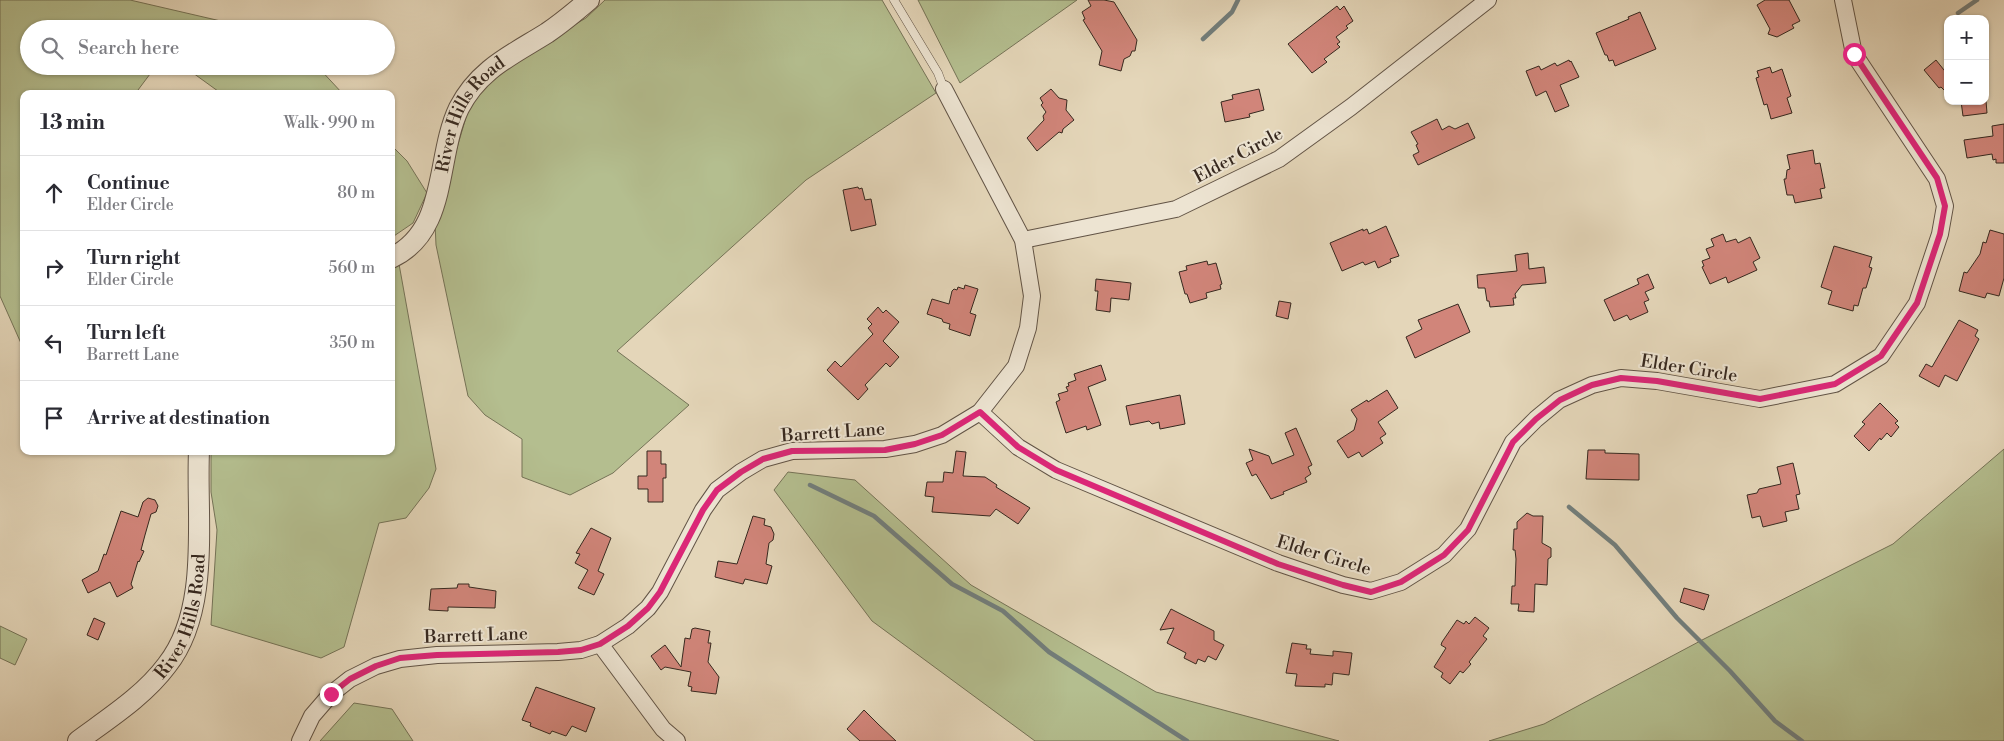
<!DOCTYPE html>
<meta charset="utf-8">
<style>
:root{--surface:#fff;--page:#f7f7f7;--text:#2b2b33;--muted:#7c7c81;--line:#e1e1e2}
body{margin:0;font-family:"Libre Bodoni",serif;background:var(--page);color:var(--text)}
.controls{position:absolute;right:15px;top:15px;display:grid;overflow:hidden;border-radius:10px;box-shadow:0 1px 4px #0004}
.controls button{width:45px;height:45px;display:grid;place-items:center;padding:0;border:0;border-bottom:1px solid var(--line);background:var(--surface);color:var(--text);font:25px sans-serif}
.stop{position:absolute;width:15px;height:15px;margin:-11px;border:4px solid #db2777;border-radius:50%;background:#fff}
.stop.end{background:#db2777;border-color:#fff;box-shadow:0 1px 5px #0008}
.list{margin:0;padding:0;list-style:none}
h2{display:flex;justify-content:space-between;align-items:center;height:65px;margin:0;padding:0 20px;font-size:21px}
h2 small{font-size:16px;font-weight:400;color:var(--muted)}
.list li{display:grid;grid-template-columns:32px 1fr auto;gap:15px;align-items:center;box-sizing:border-box;height:75px;padding:0 20px;border-top:1px solid var(--line)}
.list b{display:block;font-size:19px;white-space:nowrap}
.list p{margin:0;font-size:16px;white-space:nowrap;color:var(--muted)}
.list em{font-size:16px;font-style:normal;color:var(--muted)}
.icon{flex:none;width:28px;height:28px;fill:none;stroke:currentColor;stroke-width:2;stroke-linecap:round;stroke-linejoin:round}
.map{position:relative;flex:none;width:2004px;height:741px;overflow:hidden}
.search{position:absolute;background:var(--surface);box-shadow:0 1px 4px #0004;left:20px;top:20px;width:375px;height:55px;display:flex;align-items:center;gap:12px;box-sizing:border-box;padding:0 18px;border-radius:28px;color:var(--muted);font-size:19px}
.panel{position:absolute;background:var(--surface);box-shadow:0 1px 4px #0004;left:20px;top:90px;width:375px;height:365px;border-radius:10px}
.map>svg:first-child{display:block}
.green{fill:#b4be8f;stroke:#757357}
.lines{fill:none;stroke-linecap:round;stroke-linejoin:round}
.stream{stroke:#727e7c;stroke-width:4.5}
.building{fill:#d1857a;stroke:#36281f}
.service-casing{stroke:#625446;stroke-width:9}
.minor-casing{stroke:#625446;stroke-width:18}
.tertiary-casing{stroke:#625446;stroke-width:22}
.service{stroke:#ede4d2;stroke-width:8}
.minor{stroke:#ede4d2;stroke-width:16}
.tertiary{stroke:#ede4d2;stroke-width:20}
.route{stroke:#db2777;stroke-width:6}
.labels{text-anchor:middle;stroke-width:4;stroke-linejoin:round;paint-order:stroke}
.street-label{font-size:18px;fill:#36281f;stroke:#ede4d2}
</style>
<div class="map">
<svg width="2004" height="741" viewBox="0 0 2004 741">
<rect width="100%" height="100%" fill="#e4d6b9"/>
<filter id="stains"><feTurbulence type="fractalNoise" baseFrequency=".004" numOctaves="4"/><feColorMatrix values="0 0 0 0 .2 0 0 0 0 .09 0 0 0 0 .02 0 0 0 .5 -.17"/></filter>
<radialGradient id="worn" r=".72"><stop offset=".6" stop-color="#630" stop-opacity="0"/><stop offset="1" stop-color="#630" stop-opacity=".3"/></radialGradient>
<g class="green">
<path d="M0 0H130L238 25 278 24 282 29H29V66H317L343 94H222L193 73 153 70 135 94H24V350L0 296Z"/>
<path d="M605 0H882L936 93 806 180 617 351 689 405 613 473 570 495 522 477V439L485 415 468 396 436 245 435 223 469 107 487 84 524 54 586 18Z"/>
<path d="M918 0H1077L960 83Z"/>
<path d="M391 145 407 161 427 193 413 223 391 238Z"/>
<path d="M399 264 436 469 429 488 406 518 379 523 344 647 321 658 211 625 217 530 211 492V451H391V266Z"/>
<path d="M2004 449V741H1489L1544 724 1704 639 1893 544Z"/>
<path d="M788 472 855 480 971 585 1156 692 1339 741H1035L872 621 774 490Z"/>
<path d="M0 626 27 639 15 665 0 658Z"/>
<path d="M354 703 392 709 413 741H320Z"/>
</g>
<g class="lines">
<g class="stream">
<path d="M1958 13 1977 0"/>
<path d="M1203 39 1232 12 1238 0"/>
<path d="M810 485 874 516 952 584 1003 611 1049 652 1187 741"/>
<path d="M1569 507 1615 545 1677 618 1730 671 1775 721 1802 741"/>
</g>
</g>
<g class="building">
<path d="M1088 0H1104L1114 2 1137 40 1135 51H1132L1130 56 1124 59 1121 71 1099 65 1102 51 1083 20 1085 19 1082 12 1091 6Z"/>
<path d="M1765 0H1789L1800 21 1792 25 1794 28 1777 37 1768 34 1770 29 1757 5Z"/>
<path d="M1337 6 1340 10 1344 6 1353 21 1346 26 1348 28 1336 37 1340 42 1337 44 1340 47 1324 59 1327 62 1312 73 1288 44Z"/>
<path d="M1640 12 1656 49 1615 66 1613 60 1609 61 1607 55H1605L1596 33 1629 19 1628 17Z"/>
<path d="M1569 60 1570 62 1571 61 1579 77 1560 85 1569 106 1555 112 1546 91 1536 96 1526 71 1539 66 1541 70 1555 63 1557 66Z"/>
<path d="M1936 60 1948 75V94L1941 87 1939 88 1924 70Z"/>
<path d="M1770 67 1772 73 1782 69 1791 96 1787 98 1792 113 1771 119 1767 104 1764 105 1756 78 1759 77 1757 71Z"/>
<path d="M1051 89 1059 98 1067 100 1066 110 1074 120 1063 129 1062 133 1059 132 1037 151 1027 138 1044 120 1043 116 1046 112 1041 105 1043 103 1040 98Z"/>
<path d="M1259 89 1264 110 1249 114 1250 117 1225 122 1221 102 1233 99 1232 95Z"/>
<path d="M1961 101H1986L1987 113 1963 116Z"/>
<path d="M1437 119 1442 130 1449 126 1455 129 1468 123 1475 138 1418 165 1413 155 1419 152 1416 145 1418 144 1411 132Z"/>
<path d="M2004 124V163H1996V159L1993 160 1992 154 1967 158 1964 140 1993 136 1992 126Z"/>
<path d="M1813 150 1815 164 1820 163 1825 188 1820 189 1822 198 1795 203 1793 195H1787L1784 179H1786L1787 170 1790 169 1787 155Z"/>
<path d="M858 187 859 189 862 188 865 200 871 199 876 225 851 231 843 190Z"/>
<path d="M1386 226 1399 256 1390 259 1391 262 1378 268 1375 261 1365 265 1363 262 1342 271 1330 243 1363 229V231L1367 229 1369 234Z"/>
<path d="M1990 230 2004 234V278L1999 296 1987 293 1985 298 1959 291 1964 272 1967 273 1980 254 1983 242 1986 243Z"/>
<path d="M1723 234 1726 242 1736 239 1738 243 1750 237 1760 258 1753 262 1757 270 1728 283 1726 277 1710 284 1702 267 1704 266 1702 261 1710 258 1706 249 1714 246 1711 239Z"/>
<path d="M1834 246 1872 257 1869 267 1872 268 1866 288H1863L1858 306 1854 305 1853 311 1828 304 1832 291 1821 287Z"/>
<path d="M1528 253 1529 269 1544 267 1546 283 1522 285 1515 294 1516 298H1513L1514 305 1490 307 1489 301H1487L1485 288H1478L1477 275 1517 271 1515 255Z"/>
<path d="M1207 261 1208 265 1216 263 1222 284 1220 285 1221 289 1206 293 1207 298 1190 303 1187 294H1185L1179 272 1187 270 1186 266Z"/>
<path d="M1648 274 1654 288 1645 292 1649 300 1644 302 1648 312 1630 320 1627 315 1614 321 1604 300 1639 284 1637 279Z"/>
<path d="M1096 279 1131 283 1129 300 1111 298 1110 312 1096 310 1098 291H1095Z"/>
<path d="M965 285 978 289 970 313 976 315 970 336 949 329 950 324 943 322 942 319 927 314 932 299 949 304 952 291 954 289 957 290 958 287 964 289Z"/>
<path d="M1279 301 1291 303 1288 319 1276 316Z"/>
<path d="M1458 304 1470 332 1415 358 1406 337 1422 329 1418 320Z"/>
<path d="M878 307 883 313 886 310 899 322 883 341 899 357 890 367 886 363 865 385 868 389 858 400 827 370 835 361 841 367 873 334 868 328 872 324 867 319Z"/>
<path d="M1959 320 1978 330 1975 336 1979 339 1957 381 1945 375 1939 387 1919 376 1926 364 1932 367Z"/>
<path d="M1101 365 1106 380 1088 387 1101 425 1087 430 1086 426 1066 433 1056 402 1060 400 1058 394 1068 391 1066 387 1069 386 1068 383 1076 380 1074 374Z"/>
<path d="M1387 390 1398 408 1378 422 1386 434 1380 438 1383 443 1362 457 1359 452 1348 458 1337 441 1354 430 1357 419 1351 410 1367 400 1368 402Z"/>
<path d="M1180 395 1185 424 1160 429 1159 422 1152 424 1149 421 1130 425 1126 406Z"/>
<path d="M1880 403 1898 421 1895 423 1899 427 1891 437 1887 433 1881 440 1880 438 1869 451 1854 436 1865 424 1862 422Z"/>
<path d="M1296 428 1312 465 1308 467 1311 474 1305 478 1307 482 1283 492 1284 494 1271 499 1256 474 1252 476 1246 463 1253 460 1249 449 1269 456 1272 464 1294 455 1285 433Z"/>
<path d="M1588 450H1605V453L1639 454V480L1586 479Z"/>
<path d="M647 451H661V464H666V478H663V502H648V489H638V476H647Z"/>
<path d="M956 451 966 452 963 476 985 477 997 485 996 487 1030 508 1018 524 996 509 990 516 932 512 934 497 925 496 927 482H943L944 472 953 473Z"/>
<path d="M1793 463 1800 494 1796 495 1799 509 1785 512 1787 521 1763 527 1760 516 1752 518 1747 495 1757 493 1759 489 1781 484 1777 467Z"/>
<path d="M148 498 155 500 158 506 156 512 151 514 145 535 141 550 144 551 139 562 138 561 131 584 133 588 117 597 110 582 88 593 82 580 98 571 104 554 106 555 121 511 138 517 143 502Z"/>
<path d="M1527 513 1533 516H1543L1542 543 1551 548V557L1548 559 1547 585 1535 584 1534 612 1518 611 1519 604H1511L1512 586H1515L1516 559 1515 550H1513L1514 529H1517V522Z"/>
<path d="M753 516 765 519 764 525 771 527 774 534 773 540 769 543 766 564 772 566 767 584 745 579 743 584 715 577 718 561 737 564Z"/>
<path d="M591 528 611 538 598 571 604 574 594 595 578 588 588 570 575 563 580 554 576 553Z"/>
<path d="M458 584H469V587L496 591 495 608 448 607V611L429 610 431 589 457 588Z"/>
<path d="M1684 588 1709 595 1704 610 1680 602Z"/>
<path d="M1171 609 1214 631V640L1224 645 1216 660 1208 656 1205 662 1198 659 1196 664 1184 658 1186 653 1167 643 1174 628 1160 630Z"/>
<path d="M1475 617 1489 628 1483 636 1487 639 1469 662 1471 664 1463 673 1460 671 1450 684 1441 677 1443 673 1434 667 1446 648 1441 645 1442 642 1457 620 1464 624 1466 621 1469 624Z"/>
<path d="M94 618 105 623 98 640 87 635Z"/>
<path d="M695 628 710 631 708 643H711L708 662 719 677 716 694 691 691 692 687 688 686 691 672 665 667 661 670 651 656 665 645 681 667 685 638 690 639 692 629Z"/>
<path d="M1292 643 1307 645 1306 649H1311L1310 654 1333 656V651L1352 653 1349 675 1333 673 1332 685 1325 684V687L1295 686 1297 674 1286 673Z"/>
<path d="M536 687 595 708 586 732 572 726 566 736 552 731 550 734 530 726 531 723 522 720Z"/>
<path d="M864 710 879 725 896 741H860L847 729Z"/>
</g>
<g class="lines">
<defs>
<path id="service" d="M894 0 938 73 944 89"/>
<g id="minor">
<path d="M1023 240 1176 209 1279 159 1351 107 1488 0"/>
<path d="M980 412 1018 447 1056 470 1278 563 1343 585 1371 591 1401 582 1444 555 1468 529 1513 442 1536 419 1559 400 1592 385 1621 378 1657 381 1760 399 1835 384 1881 356 1917 303 1940 234 1945 206 1937 179 1854 54 1843 0"/>
<path d="M600 644 663 729 677 741"/>
<path d="M300 741 312 716 331 694 350 679 376 666 400 659 437 655 558 652 581 650 600 644 628 626 648 608 660 592 703 510 717 490 741 472 763 459 792 451 885 449 915 444 942 435 980 412 1016 366 1028 328 1032 296 1023 240 944 89"/>
</g>
<g id="tertiary">
<path id="s1" d="M391 258C449 231 435 158 459 108 479 69 512 55 547 33 562 23 575 12 589 0"/>
<path id="s2" d="M78 741C109 718 144 696 167 665 211 609 196 518 199 451"/>
</g>
</defs>
<use href="#service" class="service-casing"/>
<use href="#minor" class="minor-casing"/>
<use href="#tertiary" class="tertiary-casing"/>
<use href="#service" class="service"/>
<use href="#minor" class="minor"/>
<use href="#tertiary" class="tertiary"/>
</g>
<g class="lines">
<path class="route" d="M331 694 350 679 376 666 400 658 437 655 558 652 581 650 600 644 628 626 648 608 660 592 703 510 717 490 741 472 763 459 792 451 885 450 915 444 942 435 980 412 1018 447 1056 470 1278 564 1343 585 1371 592 1401 582 1444 555 1468 530 1513 442 1536 419 1560 400 1592 385 1621 378 1657 381 1760 399 1835 384 1881 356 1917 303 1940 234 1945 206 1937 178 1854 54"/>
</g>
<g class="labels">
<g class="street-label">
<text dy="6" stroke="none"><textPath href="#s1" startOffset="170">River Hills Road</textPath></text>
<text transform="translate(1238 155) rotate(-28)" y="6">Elder Circle</text>
<text transform="translate(1689 368) rotate(9)" y="6">Elder Circle</text>
<text transform="translate(833 432) rotate(-4)" y="6">Barrett Lane</text>
<text transform="translate(1324 555) rotate(17)" y="6">Elder Circle</text>
<text dy="6" stroke="none"><textPath href="#s2" startOffset="169">River Hills Road</textPath></text>
<text transform="translate(476 635) rotate(-2)" y="6">Barrett Lane</text>
</g>
</g>
<rect width="100%" height="100%" filter="url(#stains)"/>
<rect width="100%" height="100%" fill="url(#worn)"/>
</svg>
<div class="controls">
<button>+</button>
<button>−</button>
</div>
<div class="stop" style="left:1854px;top:54px"></div>
<div class="stop end" style="left:331px;top:694px"></div>
<div class="search"><svg class="icon" aria-label="search" viewBox="0 0 24 24"><circle cx="10" cy="10" r="6"/><path d="M15 15l6 6"/></svg>Search here</div>
<section class="panel">
<h2>13 min<small>Walk · 990 m</small></h2>
<ul class="list">
<li><svg class="icon" aria-label="ahead" viewBox="0 0 24 24"><path d="M12 20V5M6 11l6-6 6 6"/></svg><div><b>Continue</b><p>Elder Circle</p></div><em>80 m</em></li>
<li><svg class="icon" aria-label="right" viewBox="0 0 24 24"><path d="M7 20v-9h11M14 6l5 5-5 5"/></svg><div><b>Turn right</b><p>Elder Circle</p></div><em>560 m</em></li>
<li><svg class="icon" aria-label="left" viewBox="0 0 24 24"><path d="M17 20v-9H6M10 6l-5 5 5 5"/></svg><div><b>Turn left</b><p>Barrett Lane</p></div><em>350 m</em></li>
<li><svg class="icon" aria-label="arrive" viewBox="0 0 24 24"><path d="M6 21V4h12l-3 4 3 4H6"/></svg><div><b>Arrive at destination</b></div></li>
</ul>
</section>
</div>
